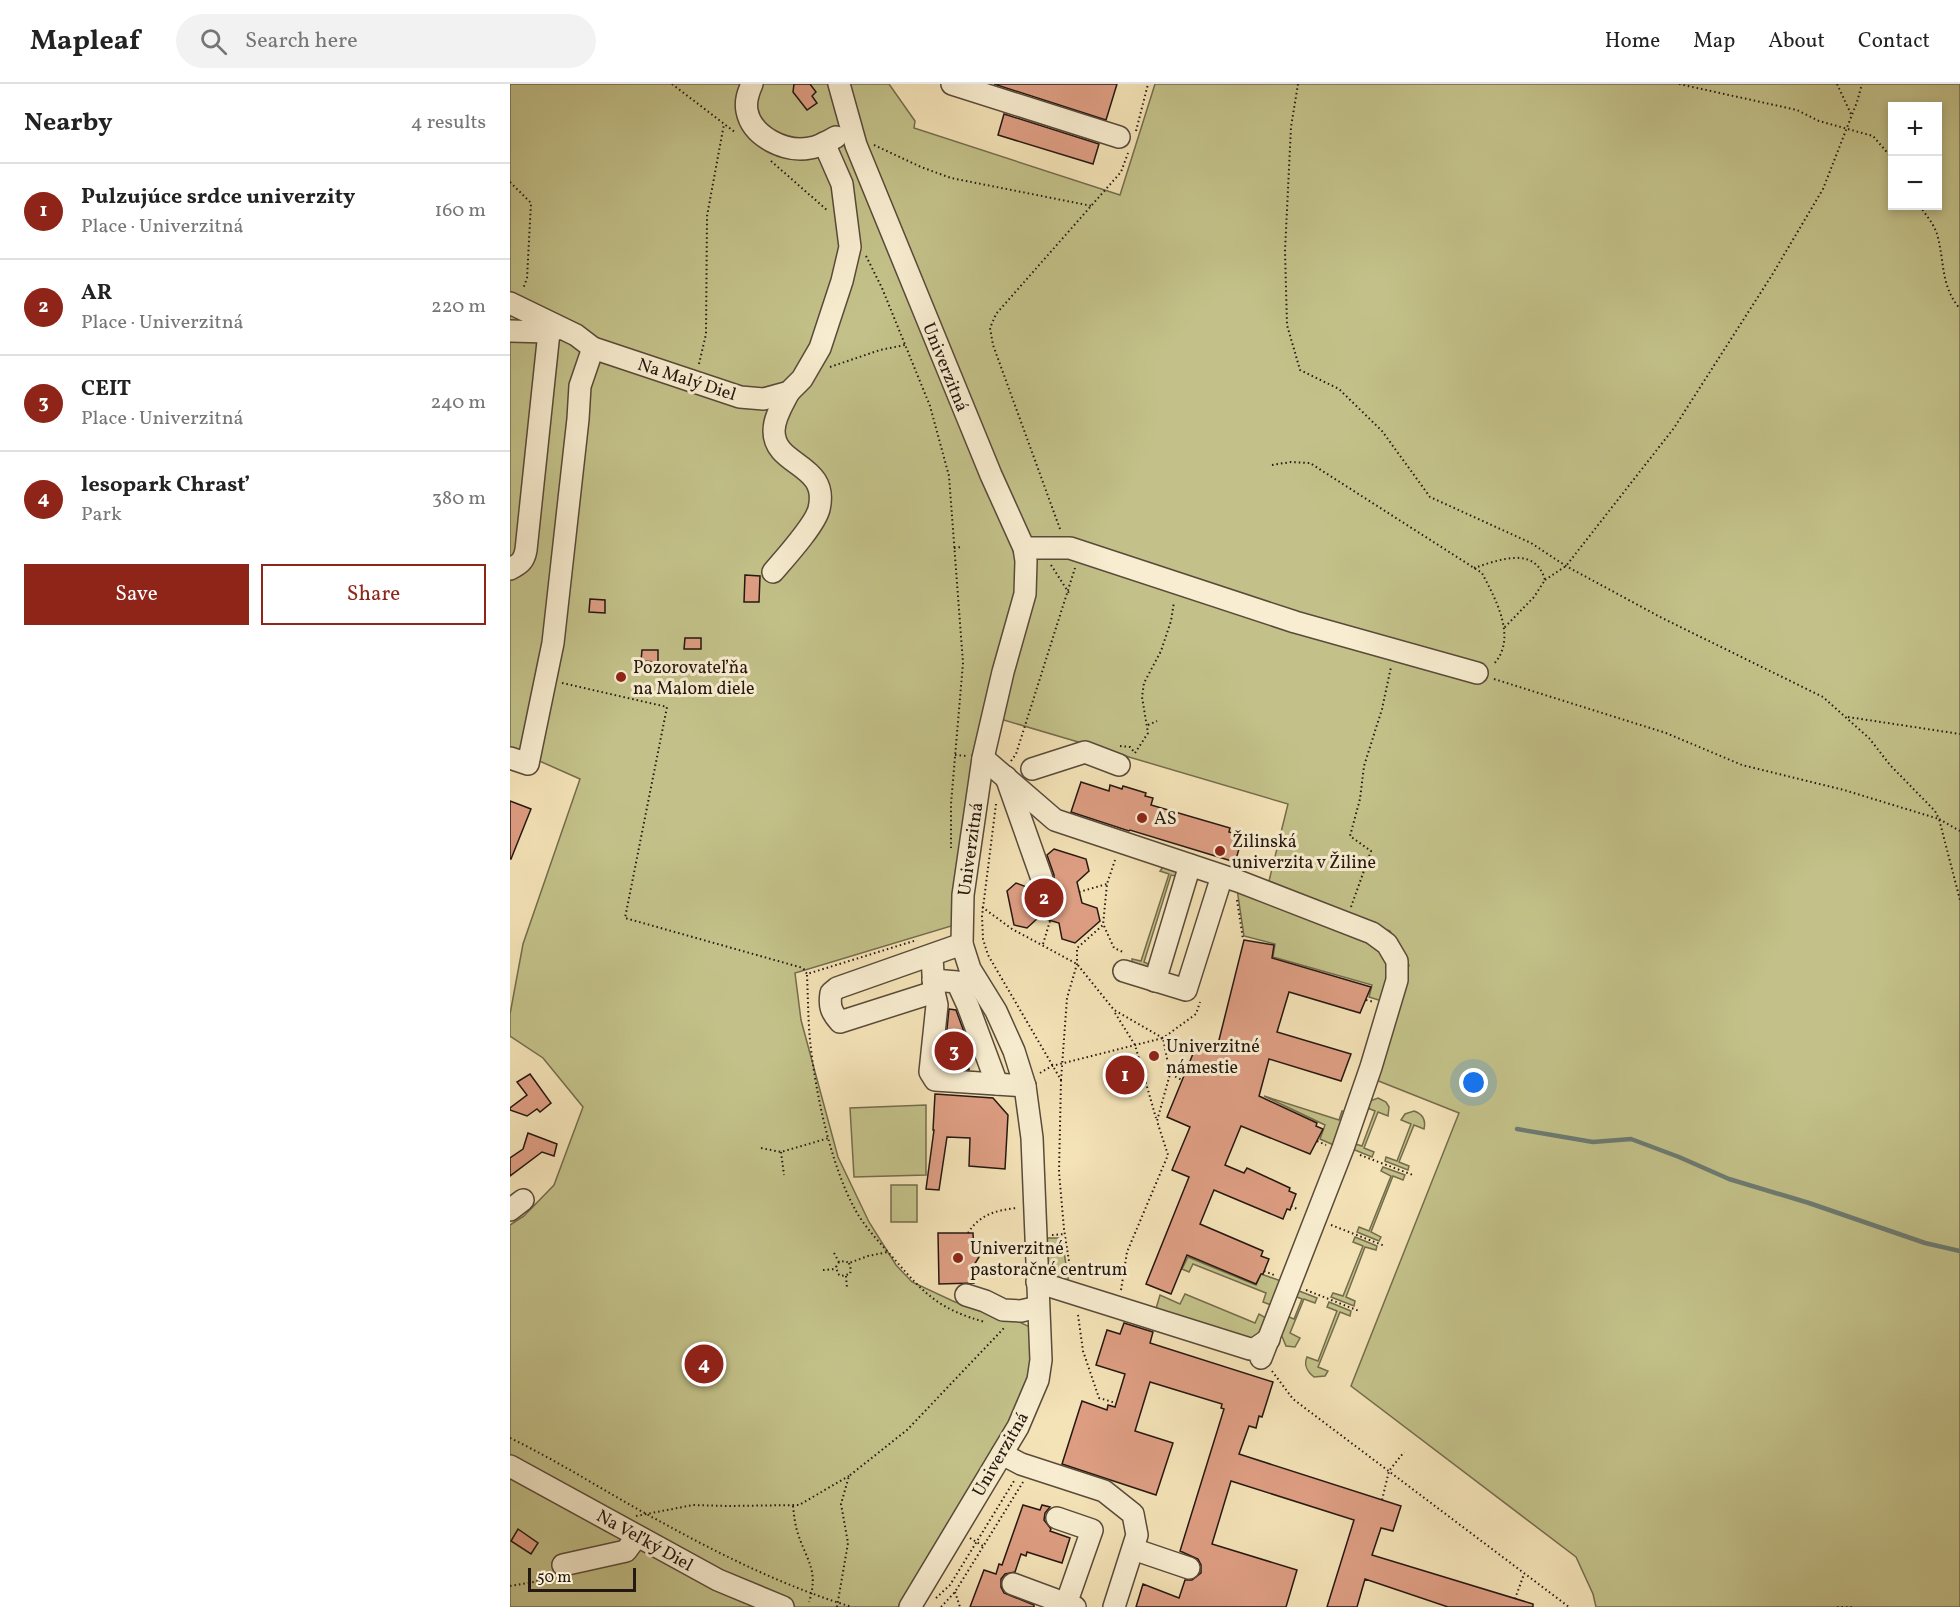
<!DOCTYPE html>
<meta charset="utf-8">
<style>
:root{--surface:#fff;--page:#f2f2f2;--text:#222;--muted:#767676;--line:#e0e0e0;--accent:#8f2418}
body{margin:0;font-family:Vollkorn,serif;background:var(--page);color:var(--text)}
.controls{position:absolute;right:18px;top:18px;display:grid;overflow:hidden;border-radius:0px;box-shadow:0 3px 9px #0003}
.controls button{width:54px;height:54px;display:grid;place-items:center;padding:0;border:0;border-bottom:2px solid var(--line);background:var(--surface);color:var(--text);font:30px sans-serif}
.scale{position:absolute;left:18px;bottom:15px;width:108px;box-sizing:border-box;padding-left:6px;border:3px solid #251711;border-top:0;font-size:16px;line-height:21px;white-space:nowrap;color:#251711;-webkit-text-stroke:4px #f8edd0;paint-order:stroke}
.you{position:absolute;left:964px;top:999px;width:21px;height:21px;margin:-15px;border:4px solid #fff;border-radius:50%;background:#1a73e8;box-shadow:0 0 0 9px #1a73e833}
.badge{display:grid;place-items:center;width:39px;height:39px;border-radius:50%;background:var(--accent);color:#fff;font-size:20px;font-weight:700}
.pin{position:absolute;translate:-50% -50%;border:3px solid #fff;box-shadow:0 2px 6px #0006}
.list{margin:0;padding:0;list-style:none}
h2{display:flex;justify-content:space-between;align-items:center;height:78px;margin:0;padding:0 24px;font-size:26px}
h2 small{font-size:20px;font-weight:400;color:var(--muted)}
.list li{display:grid;grid-template-columns:39px 1fr auto;gap:18px;align-items:center;box-sizing:border-box;height:96px;padding:0 24px;border-top:2px solid var(--line)}
.list b{display:block;font-size:22px;white-space:nowrap}
.list p{margin:0;font-size:20px;white-space:nowrap;color:var(--muted)}
.list em{font-size:20px;font-style:normal;color:var(--muted)}
.actions{display:flex;gap:12px;padding:18px 24px}
.actions a{flex:1;padding:14px 0;border:2px solid var(--accent);border-radius:0px;text-align:center;font-size:21px;color:var(--accent)}
.actions .main{background:var(--accent);color:#fff}
.icon{flex:none;width:33px;height:33px;fill:none;stroke:currentColor;stroke-width:2;stroke-linecap:round;stroke-linejoin:round}
.map{position:relative;flex:none;width:1450px;height:1523px;overflow:hidden}
header{display:flex;align-items:center;gap:36px;box-sizing:border-box;height:84px;padding:0 30px;background:var(--surface);border-bottom:2px solid var(--line)}
header strong{font-size:28px}
nav{display:flex;gap:33px;margin-inline-start:auto;font-size:21px}
.search{width:420px;height:54px;background:var(--page);display:flex;align-items:center;gap:15px;box-sizing:border-box;padding:0 21px;border-radius:33px;color:var(--muted);font-size:22px}
main{display:flex}
aside{flex:1;background:var(--surface)}
.map>svg:first-child{display:block}
.green{fill:#c3c189;stroke:#746c4d;stroke-width:1.5;fill-rule:evenodd}
.lines{fill:none;stroke-linecap:round;stroke-linejoin:round}
.stream{stroke:#6c7b72;stroke-width:4.5}
.building{fill:#de9e83;stroke:#251711;stroke-width:1.5}
.minor-casing{stroke:#594a3a;stroke-width:24}
.path{stroke:#251711;stroke-width:2;stroke-dasharray:1.5 3;stroke-linecap:butt}
.minor{stroke:#f8edd0;stroke-width:21}
.poi-dot{fill:#8f2418;stroke:#f8edd0;stroke-width:2}
.labels{text-anchor:middle;stroke-width:6;stroke-linejoin:round;paint-order:stroke}
.street-label{font-size:18px;fill:#251711;stroke:#f8edd0}
.poi-label{font-size:18px;fill:#251711;stroke:#f8edd0;text-anchor:start}
</style>
<header>
<strong>Mapleaf</strong>
<div class="search"><svg class="icon" aria-label="search" viewBox="0 0 24 24"><circle cx="10" cy="10" r="6"/><path d="M15 15l6 6"/></svg>Search here</div>
<nav><a>Home</a><a>Map</a><a>About</a><a>Contact</a></nav>
</header>
<main>
<aside>
<h2>Nearby<small>4 results</small></h2>
<ul class="list">
<li><span class="badge">1</span><div><b>Pulzujúce srdce univerzity</b><p>Place · Univerzitná</p></div><em>160 m</em></li>
<li><span class="badge">2</span><div><b>AR</b><p>Place · Univerzitná</p></div><em>220 m</em></li>
<li><span class="badge">3</span><div><b>CEIT</b><p>Place · Univerzitná</p></div><em>240 m</em></li>
<li><span class="badge">4</span><div><b>lesopark Chrasť</b><p>Park</p></div><em>380 m</em></li>
</ul>
<div class="actions"><a class="main">Save</a><a>Share</a></div>
</aside>
<div class="map">
<svg width="1450" height="1523" viewBox="0 0 1450 1523">
<rect width="100%" height="100%" fill="#f4e3b7"/>
<filter id="stains"><feTurbulence type="fractalNoise" baseFrequency=".00333" numOctaves="4"/><feColorMatrix values="0 0 0 0 .2 0 0 0 0 .09 0 0 0 0 .02 0 0 0 .5 -.17"/></filter>
<radialGradient id="worn" r=".72"><stop offset=".6" stop-color="#630" stop-opacity="0"/><stop offset="1" stop-color="#630" stop-opacity=".3"/></radialGradient>
<g class="green">
<path d="M0 0H379L405 37 404 44 610 111 645 0H1450V1523H1086L1083 1510 1066 1473 841 1302 949 1029 866 996 899 881 880 847 759 797 778 720 487 634 448 840 285 889 291 936 328 1073 359 1138 386 1181 402 1198 445 1218 490 1229 520 1243 524 1297 391 1523H0V1141L14 1132 44 1101 73 1023 33 974 0 952V930L13 860 70 695 0 664ZM1382 22H1428V122H1382Z"/>
<path d="M663 781 671 793 661 791 634 878 643 882 641 885 622 879V875L631 877 659 790 650 787 653 783Z"/>
<path d="M727 805 866 858 881 883 872 917 859 913 862 901 763 873 765 860 734 852Z"/>
<path d="M754 1012 829 1036 832 1027 835 1028 825 1055 826 1062 810 1055 815 1041Z"/>
<path d="M868 1014 876 1018 879 1023 878 1032 868 1028 854 1064 864 1068 862 1073 840 1064 842 1059 852 1062 865 1027 855 1023 857 1018Z"/>
<path d="M416 1021V1091L344 1093 340 1024Z"/>
<path d="M904 1027C913 1030 916 1036 914 1045L904 1041 889 1078 899 1082 898 1086 875 1077 876 1073 887 1077 901 1040 891 1036 895 1030Z"/>
<path d="M873 1083 895 1091 893 1096 883 1092 861 1148 871 1153 869 1157 847 1148 849 1143 859 1147 881 1092 871 1087Z"/>
<rect x="381" y="1101" width="26" height="37"/>
<path d="M845 1153 867 1162 866 1166 855 1163 836 1213 845 1217 844 1222 821 1213 823 1209 833 1212 853 1162 843 1158Z"/>
<path d="M534 1154H552L559 1201 542 1195 537 1188Z"/>
<path d="M678 1173 746 1201 751 1190 771 1197 761 1221 753 1218 756 1209 683 1180 679 1188 672 1185Z"/>
<path d="M784 1205 807 1214 805 1219 794 1215 780 1249 790 1254 785 1263 776 1262 771 1250 774 1231 784 1235 792 1215 782 1211Z"/>
<path d="M675 1210 745 1239 749 1230 756 1234 747 1257 645 1228 650 1211 670 1220Z"/>
<path d="M819 1218 841 1227 840 1232 830 1228 808 1283 818 1287 815 1292 804 1293C798 1288 793 1282 797 1273L808 1277 827 1227 817 1223Z"/>
</g>
<g class="lines">
<path class="stream" d="M1007 1045 1083 1058 1121 1055 1169 1073 1219 1095 1299 1119 1415 1159 1450 1167"/>
</g>
<g class="building">
<path d="M284 0H300L306 8 302 12 307 19 297 26 283 8Z"/>
<path d="M484 0H607L596 36Z"/>
<path d="M494 30 589 60 583 80 488 51Z"/>
<path d="M235 491 250 492 249 518H234Z"/>
<path d="M80 515 95 516V529L79 528Z"/>
<path d="M175 554H191V565H174Z"/>
<path d="M132 566H148V578L131 577Z"/>
<path d="M571 698 599 707 600 701 612 705 613 702 636 709 635 712 643 714 641 721 720 744 719 748 733 752 725 778 620 746 619 747 561 728Z"/>
<path d="M0 717 21 725 1 775H0Z"/>
<path d="M544 765 576 775 579 787 567 798 572 819 587 824 590 837 565 859 552 855 549 839 529 833 517 844 504 841 497 807 506 799 530 808 541 804 544 798V791L537 771Z"/>
<path d="M734 856 764 861 762 874 861 903 850 929 779 908 767 948 841 970 831 997 759 975 749 1012 807 1039 806 1042 813 1045 800 1070 731 1042 715 1081 734 1089 737 1084 780 1104 779 1107 786 1110 780 1126 777 1125 773 1135 704 1106 690 1140 753 1167 751 1172 759 1175 753 1190H751L746 1200 677 1171 661 1210 636 1200 679 1093 662 1086 680 1043 657 1033 687 960 706 968Z"/>
<path d="M439 925 446 926 457 956 459 986 433 984Z"/>
<path d="M20 990 41 1019 30 1028 27 1025 17 1032 0 1026V1024L17 1011 7 998Z"/>
<path d="M425 1010 483 1014 498 1031 495 1085 459 1082 460 1054 437 1053 429 1106 416 1105 424 1046H423Z"/>
<path d="M18 1049 47 1060 44 1072 32 1068 0 1092V1074L13 1065Z"/>
<path d="M428 1149H463L464 1168 469 1173 464 1181V1199L429 1200Z"/>
<path d="M614 1239 643 1248 640 1259 763 1298 752 1333 749 1332 746 1344 739 1342 729 1370 891 1422 883 1447 871 1444 862 1471 1023 1520V1523H938L855 1495 847 1523H817L844 1436 721 1397 702 1460 787 1486 776 1523H626L633 1500 669 1514 675 1496H682L691 1489V1481L688 1475 670 1467 714 1325 711 1324 712 1320 640 1298 625 1347 663 1359 646 1411 552 1380 572 1317 597 1326 598 1321 605 1323 615 1290 586 1281 597 1246 610 1250Z"/>
<path d="M513 1421 530 1426 532 1421 540 1423 535 1429 534 1436 541 1445 540 1447 560 1454 552 1479 517 1468 516 1472 511 1470 505 1488 495 1490 491 1495V1503L494 1509 524 1521V1523H460L474 1486 486 1490 489 1480 492 1481Z"/>
<path d="M8 1445 28 1459 21 1470 1 1457Z"/>
</g>
<g class="lines">
<defs>
<g id="minor">
<path d="M242 0C238 9 235 17 237 27 242 53 276 69 300 64 309 63 318 57 326 53"/>
<path d="M329 0 346 61 481 391 514 464 516 477 515 510 493 588 473 674 453 811 452 860 460 885 486 927 504 967 515 1002 522 1054 531 1276 528 1296 508 1343 400 1523"/>
<path d="M442 0 609 53"/>
<path d="M0 219 66 251 83 264 230 313 254 315 279 308 292 295 310 264 332 197 340 163 332 100 314 59"/>
<path d="M0 247 39 248 50 244"/>
<path d="M514 464H560L785 538 967 589"/>
<path d="M0 485C10 480 14 477 16 466L39 248"/>
<path d="M263 488C275 474 305 441 309 425 320 379 264 383 264 347 264 333 273 320 279 308"/>
<path d="M0 674 18 680 43 559 68 335 70 302 83 264"/>
<path d="M473 674 545 736 728 797 862 849 877 860 887 877V896L861 983 833 1064 751 1274"/>
<path d="M522 685 575 668 609 681"/>
<path d="M496 693 532 795"/>
<path d="M422 872 424 908 427 921 420 988 425 996 515 1002"/>
<path d="M614 887 676 906 712 792"/>
<path d="M423 896 447 898 458 922 487 1000"/>
<path d="M645 897 680 781"/>
<path d="M424 908 330 938C321 928 319 922 321 909L327 904 452 860"/>
<path d="M0 1126 13 1116"/>
<path d="M527 1198 740 1265 746 1264 759 1255"/>
<path d="M456 1211 475 1217 493 1226 511 1227 528 1223"/>
<path d="M492 1370 511 1380 594 1407 623 1430 627 1451 604 1523"/>
<path d="M0 1382 208 1496 273 1523"/>
<path d="M547 1434 582 1446 556 1520"/>
<path d="M623 1465 679 1484"/>
<path d="M53 1481 116 1467 127 1452"/>
<path d="M503 1500 565 1523"/>
</g>
</defs>
<use href="#minor" class="minor-casing"/>
<g class="path">
<path d="M162 0 226 49"/>
<path d="M788 0 781 43 775 167 777 241 790 286 829 305 872 347 920 413 1021 459 1056 482 1152 534 1313 613 1359 654 1380 681 1425 727 1429 735 1450 747"/>
<path d="M1169 0 1287 26 1309 37 1363 52 1382 74"/>
<path d="M1327 0 1341 30"/>
<path d="M626 47 638 0"/>
<path d="M364 61 411 83 441 94 582 122"/>
<path d="M261 77 318 127"/>
<path d="M0 98 21 119 17 194 13 205"/>
<path d="M1410 122C1415 130 1424 140 1427 150 1435 178 1430 201 1450 225"/>
<path d="M356 172 372 204 420 322 439 392 453 579 441 720V764"/>
<path d="M189 280 196 250 197 132 214 40"/>
<path d="M320 283 370 266 395 261"/>
<path d="M762 381 781 378 800 379 972 489C986 516 1008 555 983 581"/>
<path d="M550 445 483 261 480 244 486 230 611 88 618 69"/>
<path d="M444 464 451 463"/>
<path d="M541 481 559 509"/>
<path d="M964 484C989 476 1025 461 1035 496L1024 513 994 544"/>
<path d="M1035 496 1056 482 1164 344 1262 191 1313 105 1347 18 1352 0"/>
<path d="M984 595 1156 649 1232 681 1334 706 1429 735 1450 816"/>
<path d="M52 599 157 623 115 834 293 884 297 890 407 856"/>
<path d="M1338 633 1450 650"/>
<path d="M638 641 647 637"/>
<path d="M610 662 620 663 625 669"/>
<path d="M625 669 638 649 632 613 634 599 651 567 661 537 664 518"/>
<path d="M445 671 457 672"/>
<path d="M501 677 506 670 565 484"/>
<path d="M486 720 472 832 473 855 478 871 551 996 557 914 567 880V864L593 841 597 800 605 776"/>
<path d="M569 808 597 800"/>
<path d="M727 816 733 855"/>
<path d="M472 823 502 845 567 880 604 926 653 954 686 930 690 918"/>
<path d="M841 823 861 767 840 752 850 715 854 682 872 625 881 583"/>
<path d="M594 842 604 864 613 868V869"/>
<path d="M533 860 540 837"/>
<path d="M297 891C298 913 298 934 300 956 305 1007 321 1083 346 1127 356 1145 373 1162 386 1177 415 1211 431 1226 475 1238"/>
<path d="M856 916 864 918"/>
<path d="M605 929 625 961 646 1034"/>
<path d="M530 989 542 982 653 954 660 990"/>
<path d="M551 996 549 1088 554 1145 561 1190"/>
<path d="M807 1057 816 1061"/>
<path d="M251 1064 271 1068 319 1054"/>
<path d="M271 1068 274 1091"/>
<path d="M850 1071 903 1091"/>
<path d="M781 1122 789 1126"/>
<path d="M821 1141 875 1162"/>
<path d="M458 1149C469 1131 486 1126 507 1124"/>
<path d="M542 1151 555 1150"/>
<path d="M324 1169 329 1178"/>
<path d="M339 1179 341 1186 340 1190 331 1192 328 1190 326 1183 329 1178 335 1177 339 1179 358 1172 378 1168"/>
<path d="M605 1184 613 1189"/>
<path d="M313 1186 326 1185"/>
<path d="M754 1187 764 1191"/>
<path d="M336 1192 337 1204"/>
<path d="M611 1206 617 1168 658 1071 647 1037 660 990 672 996"/>
<path d="M796 1206 849 1227"/>
<path d="M568 1231 573 1267 589 1314 606 1319"/>
<path d="M762 1287 783 1315 1059 1523"/>
<path d="M0 1354C52 1379 102 1412 153 1439 213 1472 276 1503 342 1523"/>
<path d="M872 1416 879 1387 894 1368"/>
<path d="M283 1422C284 1431 285 1441 288 1450 297 1477 309 1487 299 1518"/>
<path d="M126 1432 183 1421 217 1422 289 1421 339 1392"/>
<path d="M460 1454 473 1462"/>
<path d="M0 1502 24 1498 40 1492"/>
<path d="M445 1508 450 1523"/>
<path d="M426 1514 440 1501 504 1397"/>
<path d="M1005 1515 1014 1490"/>
<path d="M327 1523 338 1459 331 1420 339 1392 397 1346 494 1244"/>
<path d="M431 1523 445 1508 513 1398"/>
<path d="M1327 1523H1342"/>
</g>
<use href="#minor" class="minor"/>
</g>
<g class="poi-dot">
<circle cx="111" cy="593" r="6"/>
<circle cx="632" cy="734" r="6"/>
<circle cx="710" cy="767" r="6"/>
<circle cx="644" cy="972" r="6"/>
<circle cx="448" cy="1174" r="6"/>
</g>
<g class="labels">
<g class="street-label">
<text transform="translate(436 283) rotate(68)" y="6">Univerzitná</text>
<text transform="translate(177 295) rotate(18)" y="6">Na Malý Diel</text>
<text transform="translate(460 765) rotate(-82)" y="6">Univerzitná</text>
<text transform="translate(490 1370) rotate(-60)" y="6">Univerzitná</text>
<text transform="translate(135 1456) rotate(29)" y="6">Na Veľký Diel</text>
</g>
<g class="poi-label">
<text x="123" y="589">Pozorovateľňa<tspan x="123" dy="21">na Malom diele</tspan></text>
<text x="644" y="740">AS</text>
<text x="722" y="763">Žilinská<tspan x="722" dy="21">univerzita v Žiline</tspan></text>
<text x="656" y="968">Univerzitné<tspan x="656" dy="21">námestie</tspan></text>
<text x="460" y="1170">Univerzitné<tspan x="460" dy="21">pastoračné centrum</tspan></text>
</g>
</g>
<rect width="100%" height="100%" filter="url(#stains)"/>
<rect width="100%" height="100%" fill="url(#worn)"/>
</svg>
<div class="controls">
<button>+</button>
<button>−</button>
</div>
<div class="scale">50 m</div>
<div class="you"></div>
<div class="pin badge" style="left:615px;top:991px">1</div>
<div class="pin badge" style="left:534px;top:814px">2</div>
<div class="pin badge" style="left:444px;top:967px">3</div>
<div class="pin badge" style="left:194px;top:1280px">4</div>
</div>
</main>
